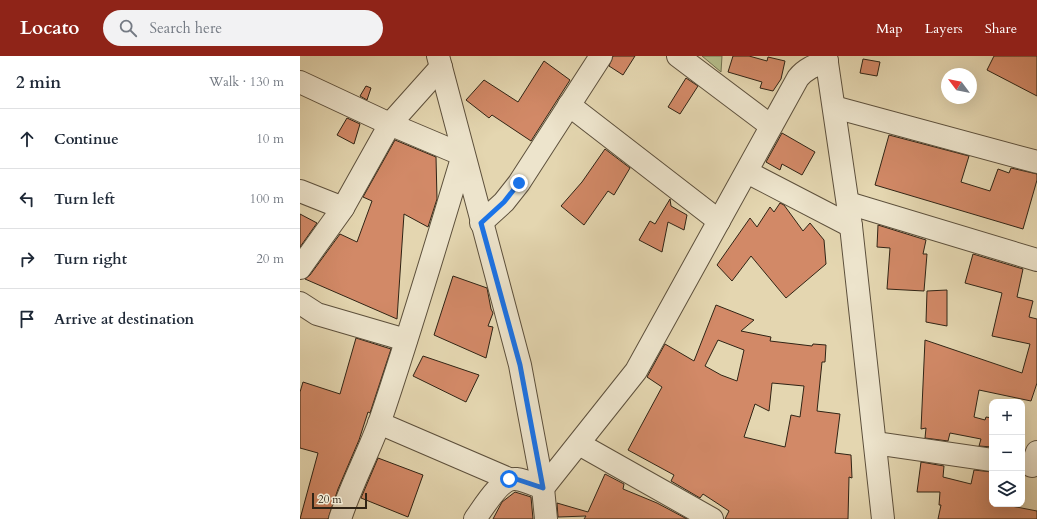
<!DOCTYPE html>
<meta charset="utf-8">
<style>
:root{--surface:#fff;--page:#f2f2f3;--text:#1f2937;--muted:#747a83;--line:#e0e1e3;--accent:#8f2418}
body{margin:0;font-family:Cardo,serif;background:var(--page);color:var(--text)}
.controls{position:absolute;right:12px;bottom:12px;display:grid;overflow:hidden;border-radius:8px;box-shadow:0 4px 16px #0002}
.controls button{width:36px;height:36px;display:grid;place-items:center;padding:0;border:0;border-bottom:1px solid var(--line);background:var(--surface);color:var(--text);font:20px sans-serif}
.compass{position:absolute;left:641px;top:12px;width:36px;height:36px;border-radius:50%;background:var(--surface);box-shadow:0 4px 16px #0002;rotate:302deg}
.scale{position:absolute;left:12px;bottom:10px;width:55px;box-sizing:border-box;padding-left:4px;border:2px solid #302415;border-top:0;font-size:11px;line-height:14px;white-space:nowrap;color:#302415;-webkit-text-stroke:3px #ede4cc;paint-order:stroke}
.stop{position:absolute;width:12px;height:12px;margin:-9px;border:3px solid #1a73e8;border-radius:50%;background:#fff}
.stop.end{background:#1a73e8;border-color:#fff;box-shadow:0 1px 4px #0008}
.list{margin:0;padding:0;list-style:none}
h2{display:flex;justify-content:space-between;align-items:center;height:52px;margin:0;padding:0 16px;font-size:17px}
h2 small{font-size:13px;font-weight:400;color:var(--muted)}
.list li{display:grid;grid-template-columns:26px 1fr auto;gap:12px;align-items:center;box-sizing:border-box;height:60px;padding:0 16px;border-top:1px solid var(--line)}
.list b{display:block;font-size:15px;white-space:nowrap}
.list em{font-size:13px;font-style:normal;color:var(--muted)}
.icon{flex:none;width:22px;height:22px;fill:none;stroke:currentColor;stroke-width:2;stroke-linecap:round;stroke-linejoin:round}
.map{position:relative;flex:none;width:737px;height:463px;overflow:hidden}
header{display:flex;align-items:center;gap:24px;box-sizing:border-box;height:56px;padding:0 20px;background:var(--accent);color:#fff}
header strong{font-size:19px}
nav{display:flex;gap:22px;margin-inline-start:auto;font-size:14px}
.search{width:280px;height:36px;background:var(--page);display:flex;align-items:center;gap:10px;box-sizing:border-box;padding:0 14px;border-radius:22px;color:var(--muted);font-size:15px}
main{display:flex}
aside{flex:1;background:var(--surface)}
.map>svg:first-child{display:block}
.green{fill:#b5bd8b;stroke:#727050}
.building{fill:#d28967;stroke:#302415;fill-rule:evenodd}
.lines{fill:none;stroke-linecap:round;stroke-linejoin:round}
.minor-casing{stroke:#5d503c;stroke-width:24}
.minor{stroke:#ede4cc;stroke-width:22}
.route{stroke:#1a73e8;stroke-width:5}
</style>
<header>
<strong>Locato</strong>
<div class="search"><svg class="icon" aria-label="search" viewBox="0 0 24 24"><circle cx="10" cy="10" r="6"/><path d="M15 15l6 6"/></svg>Search here</div>
<nav><a>Map</a><a>Layers</a><a>Share</a></nav>
</header>
<main>
<aside>
<h2>2 min<small>Walk · 130 m</small></h2>
<ul class="list">
<li><svg class="icon" aria-label="ahead" viewBox="0 0 24 24"><path d="M12 20V5M6 11l6-6 6 6"/></svg><div><b>Continue</b></div><em>10 m</em></li>
<li><svg class="icon" aria-label="left" viewBox="0 0 24 24"><path d="M17 20v-9H6M10 6l-5 5 5 5"/></svg><div><b>Turn left</b></div><em>100 m</em></li>
<li><svg class="icon" aria-label="right" viewBox="0 0 24 24"><path d="M7 20v-9h11M14 6l5 5-5 5"/></svg><div><b>Turn right</b></div><em>20 m</em></li>
<li><svg class="icon" aria-label="arrive" viewBox="0 0 24 24"><path d="M6 21V4h12l-3 4 3 4H6"/></svg><div><b>Arrive at destination</b></div></li>
</ul>
</aside>
<div class="map">
<svg width="737" height="463" viewBox="0 0 737 463">
<rect width="100%" height="100%" fill="#e4d6b0"/>
<filter id="stains"><feTurbulence type="fractalNoise" baseFrequency=".005" numOctaves="4"/><feColorMatrix values="0 0 0 0 .2 0 0 0 0 .09 0 0 0 0 .02 0 0 0 .5 -.17"/></filter>
<radialGradient id="worn" r=".72"><stop offset=".6" stop-color="#630" stop-opacity="0"/><stop offset="1" stop-color="#630" stop-opacity=".3"/></radialGradient>
<path class="green" d="M402 0H422L421 16Z"/>
<g class="building">
<path d="M313 0H335L323 19 309 10Z"/>
<path d="M433 0H449L467 5 468 1 485 5 481 23 473 35 460 32 462 26 428 16Z"/>
<path d="M694 0H737V40L687 14Z"/>
<path d="M563 3 580 6 577 20 560 17Z"/>
<path d="M244 5 270 24 231 85 192 59 189 62 166 44 184 24 218 46Z"/>
<path d="M386 22 398 30 380 58 368 51Z"/>
<path d="M66 30 71 32 67 44 60 40Z"/>
<path d="M47 62 60 68 54 88 37 79Z"/>
<path d="M482 77 515 96 502 119 482 108 480 114 466 106Z"/>
<path d="M589 79 669 100 661 126 690 135 698 113 709 117 711 112 737 118V124L723 173 575 129Z"/>
<path d="M95 84 136 101 137 143 128 171 104 158 97 263 5 223 10 219 40 178 57 186 72 145 63 141Z"/>
<path d="M305 93 330 112 314 139 308 135 284 169 261 150 282 126Z"/>
<path d="M370 143 371 150 387 159 384 174 368 166 362 196 339 184 350 165 355 168Z"/>
<path d="M480 147 484 149 503 175 510 167 524 184 526 208 486 242 451 200 432 225 417 209 450 162 457 171 470 151 474 156Z"/>
<path d="M0 158 17 167 0 191Z"/>
<path d="M578 169 626 184 623 198H627L624 235 587 233 590 192 577 191Z"/>
<path d="M673 198 723 213 717 241 733 245 729 261 737 263V327L731 345 679 334 674 361 685 364 686 361 692 362V391L679 390 681 383 650 377 648 385 625 382 626 372 621 373 625 284 722 317 730 288 692 280 702 237 665 227Z"/>
<path d="M153 220 187 232 191 253 193 257 188 270 193 271 186 302 134 279Z"/>
<path d="M647 234V270L626 266 627 235Z"/>
<path d="M416 249 454 264 441 275 471 281 470 285 512 290 513 288 526 289 525 306H522L517 355 540 358 535 397 551 399 552 422 549 421 548 463H425L429 455 403 438 400 442 371 425 374 419 328 394 362 331 347 321 365 288 394 305ZM418 284 444 294 437 325 421 319 405 310ZM472 327 504 330 500 361 491 359 485 391 444 381 455 348 469 355Z"/>
<path d="M56 282 91 293 70 357 68 356 59 384 38 433 28 463H0L18 397 0 392V336L3 326 40 338Z"/>
<path d="M123 300 179 319 166 346 113 320Z"/>
<path d="M78 402 123 419 108 461 61 442Z"/>
<path d="M621 406 644 410 643 421 671 428 674 414 692 416V448H701L737 455V463H638L641 449H639L640 436H617Z"/>
<path d="M305 418 324 428 323 433 357 447 387 463H284L286 460 258 461 257 447 288 456Z"/>
<path d="M215 436 231 441 233 463H193L202 446Z"/>
</g>
<g class="lines">
<defs>
<g id="minor">
<path d="M138 0 220 309 243 432 246 463"/>
<path d="M378 0 471 70"/>
<path d="M526 0 551 170 583 463"/>
<path d="M0 26 92 69 163 99C136 188 110 277 80 365 68 398 51 429 40 463"/>
<path d="M269 49 419 165"/>
<path d="M534 51 737 106"/>
<path d="M447 116 551 170"/>
<path d="M0 135 43 152 90 68 141 11"/>
<path d="M548 147 737 204"/>
<path d="M181 167 204 146 219 127 301 0"/>
<path d="M0 212 43 152"/>
<path d="M0 247 17 258 106 284"/>
<path d="M79 367 209 423"/>
<path d="M575 387 692 404"/>
<path d="M279 388 412 463"/>
<path d="M732 410 737 396"/>
<path d="M175 463C183 452 201 421 216 423 225 424 235 429 243 432L336 315 498 22C506 12 516 9 527 5"/>
</g>
</defs>
<use href="#minor" class="minor-casing"/>
<use href="#minor" class="minor"/>
</g>
<g class="lines">
<path class="route" d="M209 423H216L243 432 220 309 181 167 204 146 219 127"/>
</g>
<rect width="100%" height="100%" filter="url(#stains)"/>
<rect width="100%" height="100%" fill="url(#worn)"/>
</svg>
<div class="controls">
<button>+</button>
<button>−</button>
<button><svg class="icon" aria-label="layers" viewBox="0 0 24 24"><path d="M12 4l9 5-9 5-9-5zM3 14l9 5 9-5"/></svg></button>
</div>
<svg class="compass" viewBox="-18 -18 36 36"><path d="M0-13l5 13h-10z" fill="#e53935"/><path d="M0 13l5-13h-10z" fill="#747a83"/></svg>
<div class="scale">20 m</div>
<div class="stop" style="left:209px;top:423px"></div>
<div class="stop end" style="left:219px;top:127px"></div>
</div>
</main>
